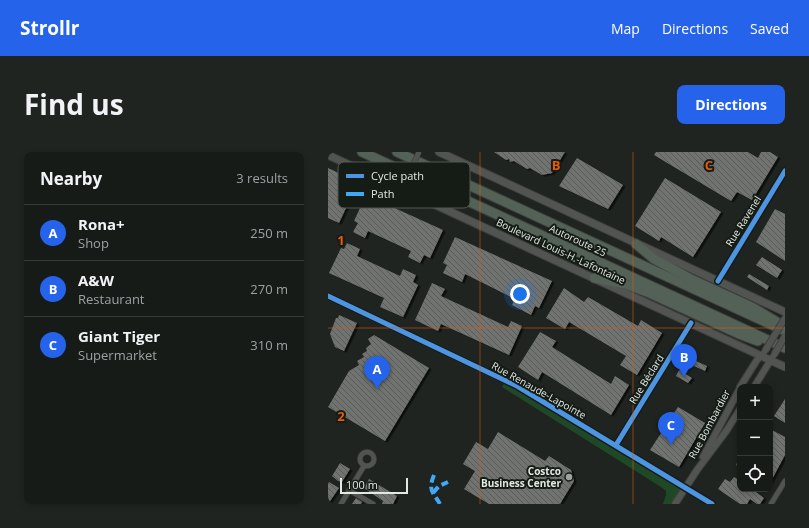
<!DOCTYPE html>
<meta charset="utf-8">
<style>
:root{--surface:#171b18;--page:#202421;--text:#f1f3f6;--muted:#9ea1a2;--line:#363937;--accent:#2563eb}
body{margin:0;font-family:"Open Sans",sans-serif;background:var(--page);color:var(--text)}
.controls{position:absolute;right:12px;bottom:12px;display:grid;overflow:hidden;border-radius:8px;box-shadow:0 2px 6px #0003}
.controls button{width:36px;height:36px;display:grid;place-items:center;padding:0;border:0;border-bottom:1px solid var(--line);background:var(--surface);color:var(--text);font:20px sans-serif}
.scale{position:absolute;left:12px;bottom:10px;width:68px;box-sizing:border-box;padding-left:4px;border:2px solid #e3e8e3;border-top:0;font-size:11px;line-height:14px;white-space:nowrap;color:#e3e8e3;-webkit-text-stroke:3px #151c15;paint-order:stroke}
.you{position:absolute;left:192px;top:142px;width:14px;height:14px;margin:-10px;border:3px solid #fff;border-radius:50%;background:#1a73e8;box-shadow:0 0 0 6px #1a73e833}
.badge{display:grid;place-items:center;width:26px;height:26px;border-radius:50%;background:var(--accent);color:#fff;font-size:13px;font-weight:700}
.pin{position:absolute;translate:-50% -33px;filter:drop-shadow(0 1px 2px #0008)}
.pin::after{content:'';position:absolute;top:21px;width:14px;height:12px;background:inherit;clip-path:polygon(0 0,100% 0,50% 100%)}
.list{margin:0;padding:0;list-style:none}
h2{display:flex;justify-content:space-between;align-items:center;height:52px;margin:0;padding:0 16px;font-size:17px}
h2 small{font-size:13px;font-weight:400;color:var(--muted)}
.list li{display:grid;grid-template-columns:26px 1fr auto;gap:12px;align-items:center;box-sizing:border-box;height:56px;padding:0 16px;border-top:1px solid var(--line)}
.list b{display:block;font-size:15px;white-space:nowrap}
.list p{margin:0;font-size:13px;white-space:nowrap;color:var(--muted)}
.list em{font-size:13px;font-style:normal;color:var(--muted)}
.icon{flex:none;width:22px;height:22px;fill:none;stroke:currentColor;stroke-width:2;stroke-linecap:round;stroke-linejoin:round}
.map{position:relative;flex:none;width:457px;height:352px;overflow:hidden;border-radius:8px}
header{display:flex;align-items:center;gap:24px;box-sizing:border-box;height:56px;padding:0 20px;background:var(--accent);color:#fff}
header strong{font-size:19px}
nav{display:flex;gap:22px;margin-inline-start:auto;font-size:14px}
.intro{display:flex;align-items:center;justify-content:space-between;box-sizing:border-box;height:96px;padding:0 24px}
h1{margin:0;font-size:28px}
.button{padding:10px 18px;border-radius:8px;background:var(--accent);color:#fff;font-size:14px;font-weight:700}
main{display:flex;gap:24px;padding:0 24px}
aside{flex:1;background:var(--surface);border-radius:8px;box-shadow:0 2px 6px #0003}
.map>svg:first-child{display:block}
.green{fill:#1f4926}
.building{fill:url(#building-back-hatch);filter:url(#shadow)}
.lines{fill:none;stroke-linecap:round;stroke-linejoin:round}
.minor-casing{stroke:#3d413d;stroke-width:6}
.tertiary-casing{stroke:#3d413d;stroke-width:8}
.secondary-casing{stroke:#3d413d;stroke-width:9}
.motorway-casing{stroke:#3d413d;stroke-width:11}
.minor{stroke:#525452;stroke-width:4.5}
.tertiary{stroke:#525452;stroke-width:6}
.secondary{stroke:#525452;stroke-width:7}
.motorway{stroke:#546156;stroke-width:9}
.minor-bridge-casing{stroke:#3d413d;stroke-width:6;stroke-linecap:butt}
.tertiary-bridge-casing{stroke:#3d413d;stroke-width:8;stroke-linecap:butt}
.minor-bridge{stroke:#525452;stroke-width:4.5}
.tertiary-bridge{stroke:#525452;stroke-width:6}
.quiet{stroke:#3fa9f5;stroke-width:4;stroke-dasharray:8 4;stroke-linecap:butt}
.cycleway-casing{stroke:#151c15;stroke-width:8}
.cycleway{stroke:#4d94e3;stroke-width:5}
.grid{fill:none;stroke:#e8590c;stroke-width:1;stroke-opacity:0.55}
.poi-dot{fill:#9ea39f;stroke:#151c15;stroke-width:1.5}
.labels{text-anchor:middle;stroke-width:4;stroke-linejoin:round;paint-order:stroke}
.street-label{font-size:10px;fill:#e3e8e3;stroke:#151c15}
.poi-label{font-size:10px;font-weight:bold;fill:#e3e8e3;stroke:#151c15;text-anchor:end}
.key{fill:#151c15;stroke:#535953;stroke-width:1}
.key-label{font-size:11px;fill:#e3e8e3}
.grid-label{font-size:13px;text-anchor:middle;font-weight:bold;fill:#e8590c;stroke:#151c15;stroke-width:4;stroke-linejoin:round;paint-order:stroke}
</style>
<header>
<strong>Strollr</strong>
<nav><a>Map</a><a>Directions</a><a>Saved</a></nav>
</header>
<div class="intro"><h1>Find us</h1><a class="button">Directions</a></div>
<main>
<aside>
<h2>Nearby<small>3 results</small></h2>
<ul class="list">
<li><span class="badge">A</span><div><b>Rona+</b><p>Shop</p></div><em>250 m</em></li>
<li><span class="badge">B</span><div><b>A&amp;W</b><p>Restaurant</p></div><em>270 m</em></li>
<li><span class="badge">C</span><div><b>Giant Tiger</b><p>Supermarket</p></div><em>310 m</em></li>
</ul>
</aside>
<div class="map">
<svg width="457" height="352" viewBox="0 0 457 352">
<defs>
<pattern id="building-back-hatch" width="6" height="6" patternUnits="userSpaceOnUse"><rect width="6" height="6" fill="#6f736f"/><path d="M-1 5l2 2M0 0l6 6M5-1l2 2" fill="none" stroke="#5a5c5a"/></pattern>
<filter id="shadow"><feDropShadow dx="2.5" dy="1.5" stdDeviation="0" flood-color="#0009"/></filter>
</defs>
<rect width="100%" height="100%" fill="#1f2420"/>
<path class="green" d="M178 228 357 336 347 352H335L338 343V339L333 335 174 235Z"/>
<g class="building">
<path d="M166 0H237L224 21 214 23 202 16 199 17 186 9 182 10 181 7 178 8Z"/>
<path d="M328 0H420L430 6 433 0H442L450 5 424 48 409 40 403 49 326 3Z"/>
<path d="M249 6 295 33 280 57 231 34Z"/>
<path d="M0 16 28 29 17 53 19 54 11 71 0 66Z"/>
<path d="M337 26 393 60 365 105 333 85 331 89 307 74Z"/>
<path d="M38 43 115 78 102 106 96 103 92 111 80 105 83 99 40 79 37 86 25 80 30 71 26 69Z"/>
<path d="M447 57 457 62V109L428 90Z"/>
<path d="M127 85 224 129 211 156 207 154 203 163 184 153 187 147 137 122 134 130 115 121 119 113 115 111Z"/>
<path d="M19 91 32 97 29 104 72 124 75 117 88 123 85 130 90 133 75 165 52 155 56 146 1 121 13 96 16 97Z"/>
<path d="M434 105 454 118 449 126 428 113Z"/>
<path d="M421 122 441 134 439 138 419 125Z"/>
<path d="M104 131 117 137 113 144 180 175 183 169 194 174 181 203 113 172 110 179 87 168Z"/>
<path d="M236 136 256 150 260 145 310 174 313 168 334 181 309 223 292 213 298 204 241 170 237 177 218 166Z"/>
<path d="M11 163 29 171 16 199 7 195 2 182 8 166H10Z"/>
<path d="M212 180 228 189 224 195 283 232 287 224 301 233 283 263 214 220 210 228 190 215Z"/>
<path d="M46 183 101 216 57 289 0 255 21 219 31 213 29 209 36 205 34 202 39 199 38 196 43 192 40 187Z"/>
<path d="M368 209 379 214 377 219 366 214Z"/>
<path d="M351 218 364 226 360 231 348 224Z"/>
<path d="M457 247V271L446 264Z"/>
<path d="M350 255 377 271 351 315 322 298Z"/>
<path d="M442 277 457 285V303L442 331Z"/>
<path d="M170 280 217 309 221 304 243 318 246 329 232 352H161L136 337 147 319 135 312 148 290 160 297Z"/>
<path d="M412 305V315L408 313Z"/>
<path d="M12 311 22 317 14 330 10 329 4 324Z"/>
<path d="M406 325 412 329V337H424L436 346 432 352H429L422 347 419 352H412L390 337 397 327 402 330Z"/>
<path d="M41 327 69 344 65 352H54L55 349 36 336Z"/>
<path d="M1 330 11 336 0 352V332Z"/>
<path d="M28 346 34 350 33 352H24Z"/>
</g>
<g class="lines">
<defs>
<g id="minor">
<path d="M390 129 457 19"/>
<path d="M288 293 363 171"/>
<circle cx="39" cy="307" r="7"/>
<path d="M357 336 384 352"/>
<path d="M21 338 45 352"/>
<path d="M13 352 36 314"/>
<path d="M443 352 457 329"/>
</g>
<g id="tertiary">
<path d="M0 144 189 234 357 336"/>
<path d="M412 235 429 208 435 202"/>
<path d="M426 235 444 206"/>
<path d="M375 305 412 236"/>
<path d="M347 352 369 318 399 278 412 257"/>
</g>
<g id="secondary">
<path d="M111 0 457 160"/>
<path d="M0 3 457 215"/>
</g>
<g id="motorway">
<path d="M34 0 457 196"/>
<path d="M69 0 457 179"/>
<path d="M308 92 326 107 363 127 424 155 449 170"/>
<path d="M266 126 297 132 319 140 411 182 430 189"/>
</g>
</defs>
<use href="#minor" class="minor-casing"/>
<use href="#tertiary" class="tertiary-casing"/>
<use href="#secondary" class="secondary-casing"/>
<use href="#motorway" class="motorway-casing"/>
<use href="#minor" class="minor"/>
<use href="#tertiary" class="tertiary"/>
<use href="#secondary" class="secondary"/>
<use href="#motorway" class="motorway"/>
<defs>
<path id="minor-bridge" d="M77 30 91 0"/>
<g id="tertiary-bridge">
<path d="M437 199 457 166"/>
<path d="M446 203 457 184"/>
</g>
</defs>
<use href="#minor-bridge" class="minor-bridge-casing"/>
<use href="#tertiary-bridge" class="tertiary-bridge-casing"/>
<use href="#minor-bridge" class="minor-bridge"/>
<use href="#tertiary-bridge" class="tertiary-bridge"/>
<g class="quiet">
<path d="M106 323C100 338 104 339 112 352"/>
<path d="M105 341 111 334 120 330"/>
</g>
<defs>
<g id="cycleway">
<path d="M390 129 457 19"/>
<path d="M0 144 189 234 384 352"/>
<path d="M288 293 363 171"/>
</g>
</defs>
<use href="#cycleway" class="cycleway-casing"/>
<use href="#cycleway" class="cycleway"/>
</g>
<path class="grid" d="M152 0V352M305 0V352M0 176H457"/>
<circle class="poi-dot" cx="241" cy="325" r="4"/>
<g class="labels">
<g class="street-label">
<text transform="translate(415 69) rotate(-58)" y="4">Rue Ravenel</text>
<text transform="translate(250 88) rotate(25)" y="4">Autoroute 25</text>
<text transform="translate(233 99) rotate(25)" y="4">Boulevard Louis-H.-Lafontaine</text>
<text transform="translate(318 227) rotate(-58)" y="4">Rue Béclard</text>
<text transform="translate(211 238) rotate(29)" y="4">Rue Renaude-Lapointe</text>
<text transform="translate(381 272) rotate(-62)" y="4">Rue Bombardier</text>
</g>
<g class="poi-label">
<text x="233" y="323">Costco<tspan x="233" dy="12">Business Center</tspan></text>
</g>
</g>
<rect x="10" y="10" width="132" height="46" rx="6" class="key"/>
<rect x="18" y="22" width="18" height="4" fill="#4d94e3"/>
<rect x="18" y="40" width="18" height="4" fill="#3fa9f5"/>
<g class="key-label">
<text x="43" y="28">Cycle path</text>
<text x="43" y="46">Path</text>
</g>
<g class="grid-label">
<text x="228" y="18">B</text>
<text x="381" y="18">C</text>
<text x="13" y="93">1</text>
<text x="13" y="269">2</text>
</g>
</svg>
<div class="controls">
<button>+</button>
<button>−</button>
<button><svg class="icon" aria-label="locate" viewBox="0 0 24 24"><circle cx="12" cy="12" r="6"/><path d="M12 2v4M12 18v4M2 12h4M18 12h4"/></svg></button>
</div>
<div class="scale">100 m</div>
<div class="you"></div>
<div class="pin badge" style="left:49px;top:237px">A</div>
<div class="pin badge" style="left:356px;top:225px">B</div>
<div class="pin badge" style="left:343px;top:293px">C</div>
</div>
</main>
